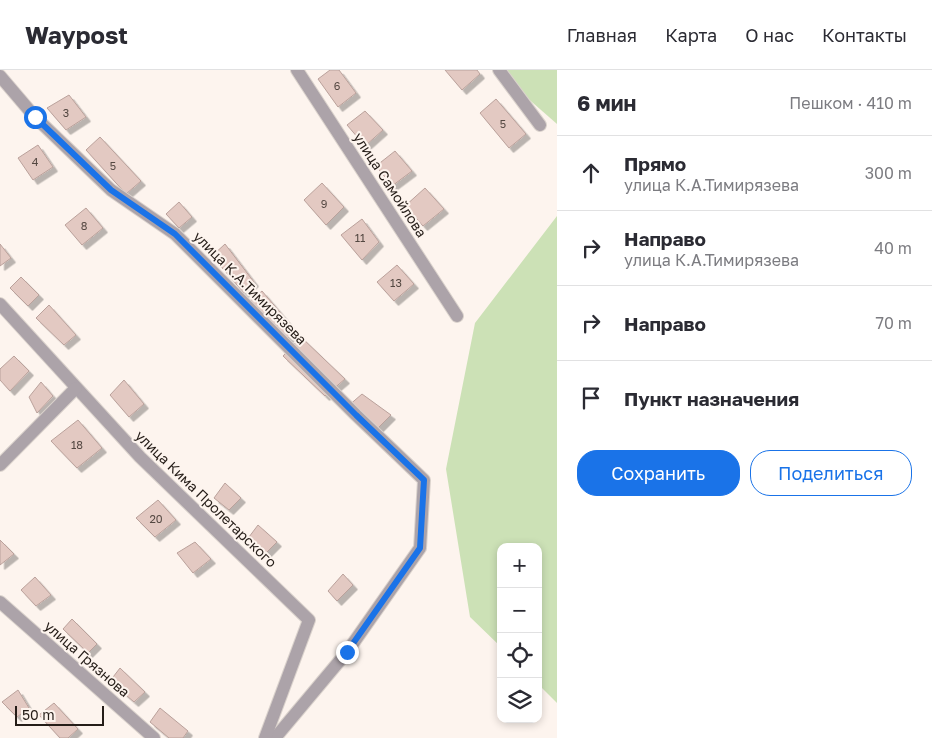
<!DOCTYPE html>
<html lang="ru">
<meta charset="utf-8">
<style>
:root{--surface:#fff;--page:#f2f2f3;--text:#2b2b33;--muted:#7c7c81;--line:#e1e1e2;--accent:#1a73e8}
body{margin:0;font-family:"Golos Text",sans-serif;background:var(--page);color:var(--text)}
.controls{position:absolute;right:15px;bottom:15px;display:grid;overflow:hidden;border-radius:10px;box-shadow:0 2px 8px #0003}
.controls button{width:45px;height:45px;display:grid;place-items:center;padding:0;border:0;border-bottom:1px solid var(--line);background:var(--surface);color:var(--text);font:25px sans-serif}
.scale{position:absolute;left:15px;bottom:12px;width:89px;box-sizing:border-box;padding-left:5px;border:2px solid #251d18;border-top:0;font-size:14px;line-height:18px;white-space:nowrap;color:#251d18;-webkit-text-stroke:4px #fdf4ee;paint-order:stroke}
.stop{position:absolute;width:15px;height:15px;margin:-11px;border:4px solid #1a73e8;border-radius:50%;background:#fff}
.stop.end{background:#1a73e8;border-color:#fff;box-shadow:0 1px 5px #0008}
.list{margin:0;padding:0;list-style:none}
h2{display:flex;justify-content:space-between;align-items:center;height:65px;margin:0;padding:0 20px;font-size:21px}
h2 small{font-size:16px;font-weight:400;color:var(--muted)}
.list li{display:grid;grid-template-columns:32px 1fr auto;gap:15px;align-items:center;box-sizing:border-box;height:75px;padding:0 20px;border-top:1px solid var(--line)}
.list b{display:block;font-size:19px;white-space:nowrap}
.list p{margin:0;font-size:16px;white-space:nowrap;color:var(--muted)}
.list em{font-size:16px;font-style:normal;color:var(--muted)}
.actions{display:flex;gap:10px;padding:15px 20px}
.actions a{flex:1;padding:11px 0;border:1px solid var(--accent);border-radius:20px;text-align:center;font-size:18px;color:var(--accent)}
.actions .main{background:var(--accent);color:#fff}
.icon{flex:none;width:28px;height:28px;fill:none;stroke:currentColor;stroke-width:2;stroke-linecap:round;stroke-linejoin:round}
.map{position:relative;flex:none;width:557px;height:668px;overflow:hidden}
header{display:flex;align-items:center;gap:30px;box-sizing:border-box;height:70px;padding:0 25px;background:var(--surface);border-bottom:1px solid var(--line)}
header strong{font-size:24px}
nav{display:flex;gap:28px;margin-inline-start:auto;font-size:18px}
main{display:flex}
aside{flex:1;background:var(--surface)}
.map>svg:first-child{display:block}
.green{fill:#cce1b6}
.building{fill:#e3c9c2;stroke:#baa19b;filter:url(#shadow)}
.lines{fill:none;stroke-linecap:round;stroke-linejoin:round}
.minor-casing{stroke:#dad2cc;stroke-width:14}
.minor{stroke:#aca3a9;stroke-width:12}
.route{stroke:#1a73e8;stroke-width:6}
.labels{text-anchor:middle;stroke-width:4;stroke-linejoin:round;paint-order:stroke}
.number-label{font-size:11px;fill:#544842}
.street-label{font-size:14px;fill:#251d18;stroke:#fdf4ee}
</style>
<header>
<strong>Waypost</strong>
<nav><a>Главная</a><a>Карта</a><a>О нас</a><a>Контакты</a></nav>
</header>
<main>
<div class="map">
<svg width="557" height="668" viewBox="0 0 557 668">
<defs>
<filter id="shadow"><feDropShadow dx="4.5" dy="4.5" stdDeviation="0" flood-color="#0004"/></filter>
</defs>
<rect width="100%" height="100%" fill="#fdf4ee"/>
<g class="green">
<path d="M501 0H557V54L509 12Z"/>
<path d="M557 146V633L538 614V477H501V577L470 547 446 399 475 253Z"/>
</g>
<g class="building">
<path d="M330 0H339L356 23 338 37 318 9Z"/>
<path d="M445 0H477L480 4 462 20Z"/>
<path d="M69 25 86 47 66 60 47 38Z"/>
<path d="M496 29 526 64 509 78 480 43Z"/>
<path d="M365 41 383 60 365 76 347 55Z"/>
<path d="M100 67 141 111 126 124 86 80Z"/>
<path d="M38 75 53 97 33 110 18 88Z"/>
<path d="M395 81 412 101 392 116 376 96Z"/>
<path d="M322 113 344 137 326 155 304 130Z"/>
<path d="M425 118 444 139 423 156 405 136Z"/>
<path d="M179 132 192 147 179 158 166 144Z"/>
<path d="M86 138 103 158 82 175 65 155Z"/>
<path d="M362 149 379 172 362 190 341 165Z"/>
<path d="M0 174 11 188 0 196Z"/>
<path d="M225 174 254 212 244 223 212 186Z"/>
<path d="M397 195 414 214 394 231 377 212Z"/>
<path d="M21 207 39 225 28 236 10 218Z"/>
<path d="M262 221 296 261 287 269 249 232Z"/>
<path d="M49 235 76 265 64 275 36 248Z"/>
<path d="M301 267 345 309 325 326 283 286Z"/>
<path d="M14 286 29 301 10 321 0 310V299Z"/>
<path d="M124 310 144 334 129 347 110 325Z"/>
<path d="M41 312 53 326 37 343 29 327Z"/>
<path d="M362 324 391 345 374 362 347 337Z"/>
<path d="M78 350 102 378 77 398 51 371Z"/>
<path d="M225 413 241 428 229 440 214 428Z"/>
<path d="M158 430 176 450 155 467 136 448Z"/>
<path d="M258 455 277 472 266 483 249 467Z"/>
<path d="M0 470 14 484 0 495Z"/>
<path d="M195 472 211 489 193 503 177 483Z"/>
<path d="M343 504 353 515 337 531 328 521Z"/>
<path d="M35 507 51 525 36 536 21 520Z"/>
<path d="M72 549 97 574 88 583 63 559Z"/>
<path d="M120 598 145 622 134 632 110 611Z"/>
<path d="M18 620 29 638 17 647 2 632Z"/>
<path d="M54 633 78 659 68 668H60L39 645Z"/>
<path d="M160 638 188 661 183 668H169L150 652Z"/>
</g>
<g class="lines">
<defs>
<g id="minor">
<path d="M297 0 457 246"/>
<path d="M499 0 540 55"/>
<path d="M0 6 35 47 111 120 175 164 356 345 424 410 420 478 347 582 275 668"/>
<path d="M0 234 140 387 309 550 265 668"/>
<path d="M0 395 76 318"/>
<path d="M0 532 154 668"/>
</g>
</defs>
<use href="#minor" class="minor-casing"/>
<use href="#minor" class="minor"/>
</g>
<g class="lines">
<path class="route" d="M35 47 111 120 175 164 356 345 424 410 420 478 347 582"/>
</g>
<g class="labels">
<g class="number-label">
<text x="337" y="20">6</text>
<text x="66" y="47">3</text>
<text x="503" y="58">5</text>
<text x="35" y="96">4</text>
<text x="113" y="100">5</text>
<text x="324" y="138">9</text>
<text x="84" y="160">8</text>
<text x="360" y="172">11</text>
<text x="396" y="217">13</text>
<text x="77" y="379">18</text>
<text x="156" y="453">20</text>
</g>
<g class="street-label">
<text transform="translate(390 115) rotate(57)" y="5">улица Самойлова</text>
<text transform="translate(250 218) rotate(45)" y="5">улица К.А.Тимирязева</text>
<text transform="translate(206 429) rotate(44)" y="5">улица Кима Пролетарского</text>
<text transform="translate(87 589) rotate(41)" y="5">улица Грязнова</text>
</g>
</g>
</svg>
<div class="controls">
<button>+</button>
<button>−</button>
<button><svg class="icon" aria-label="locate" viewBox="0 0 24 24"><circle cx="12" cy="12" r="6"/><path d="M12 2v4M12 18v4M2 12h4M18 12h4"/></svg></button>
<button><svg class="icon" aria-label="layers" viewBox="0 0 24 24"><path d="M12 4l9 5-9 5-9-5zM3 14l9 5 9-5"/></svg></button>
</div>
<div class="scale">50 m</div>
<div class="stop" style="left:35px;top:47px"></div>
<div class="stop end" style="left:347px;top:582px"></div>
</div>
<aside>
<h2>6 мин<small>Пешком · 410 m</small></h2>
<ul class="list">
<li><svg class="icon" aria-label="ahead" viewBox="0 0 24 24"><path d="M12 20V5M6 11l6-6 6 6"/></svg><div><b>Прямо</b><p>улица К.А.Тимирязева</p></div><em>300 m</em></li>
<li><svg class="icon" aria-label="right" viewBox="0 0 24 24"><path d="M7 20v-9h11M14 6l5 5-5 5"/></svg><div><b>Направо</b><p>улица К.А.Тимирязева</p></div><em>40 m</em></li>
<li><svg class="icon" aria-label="right" viewBox="0 0 24 24"><path d="M7 20v-9h11M14 6l5 5-5 5"/></svg><div><b>Направо</b></div><em>70 m</em></li>
<li><svg class="icon" aria-label="arrive" viewBox="0 0 24 24"><path d="M6 21V4h12l-3 4 3 4H6"/></svg><div><b>Пункт назначения</b></div></li>
</ul>
<div class="actions"><a class="main">Сохранить</a><a>Поделиться</a></div>
</aside>
</main>
